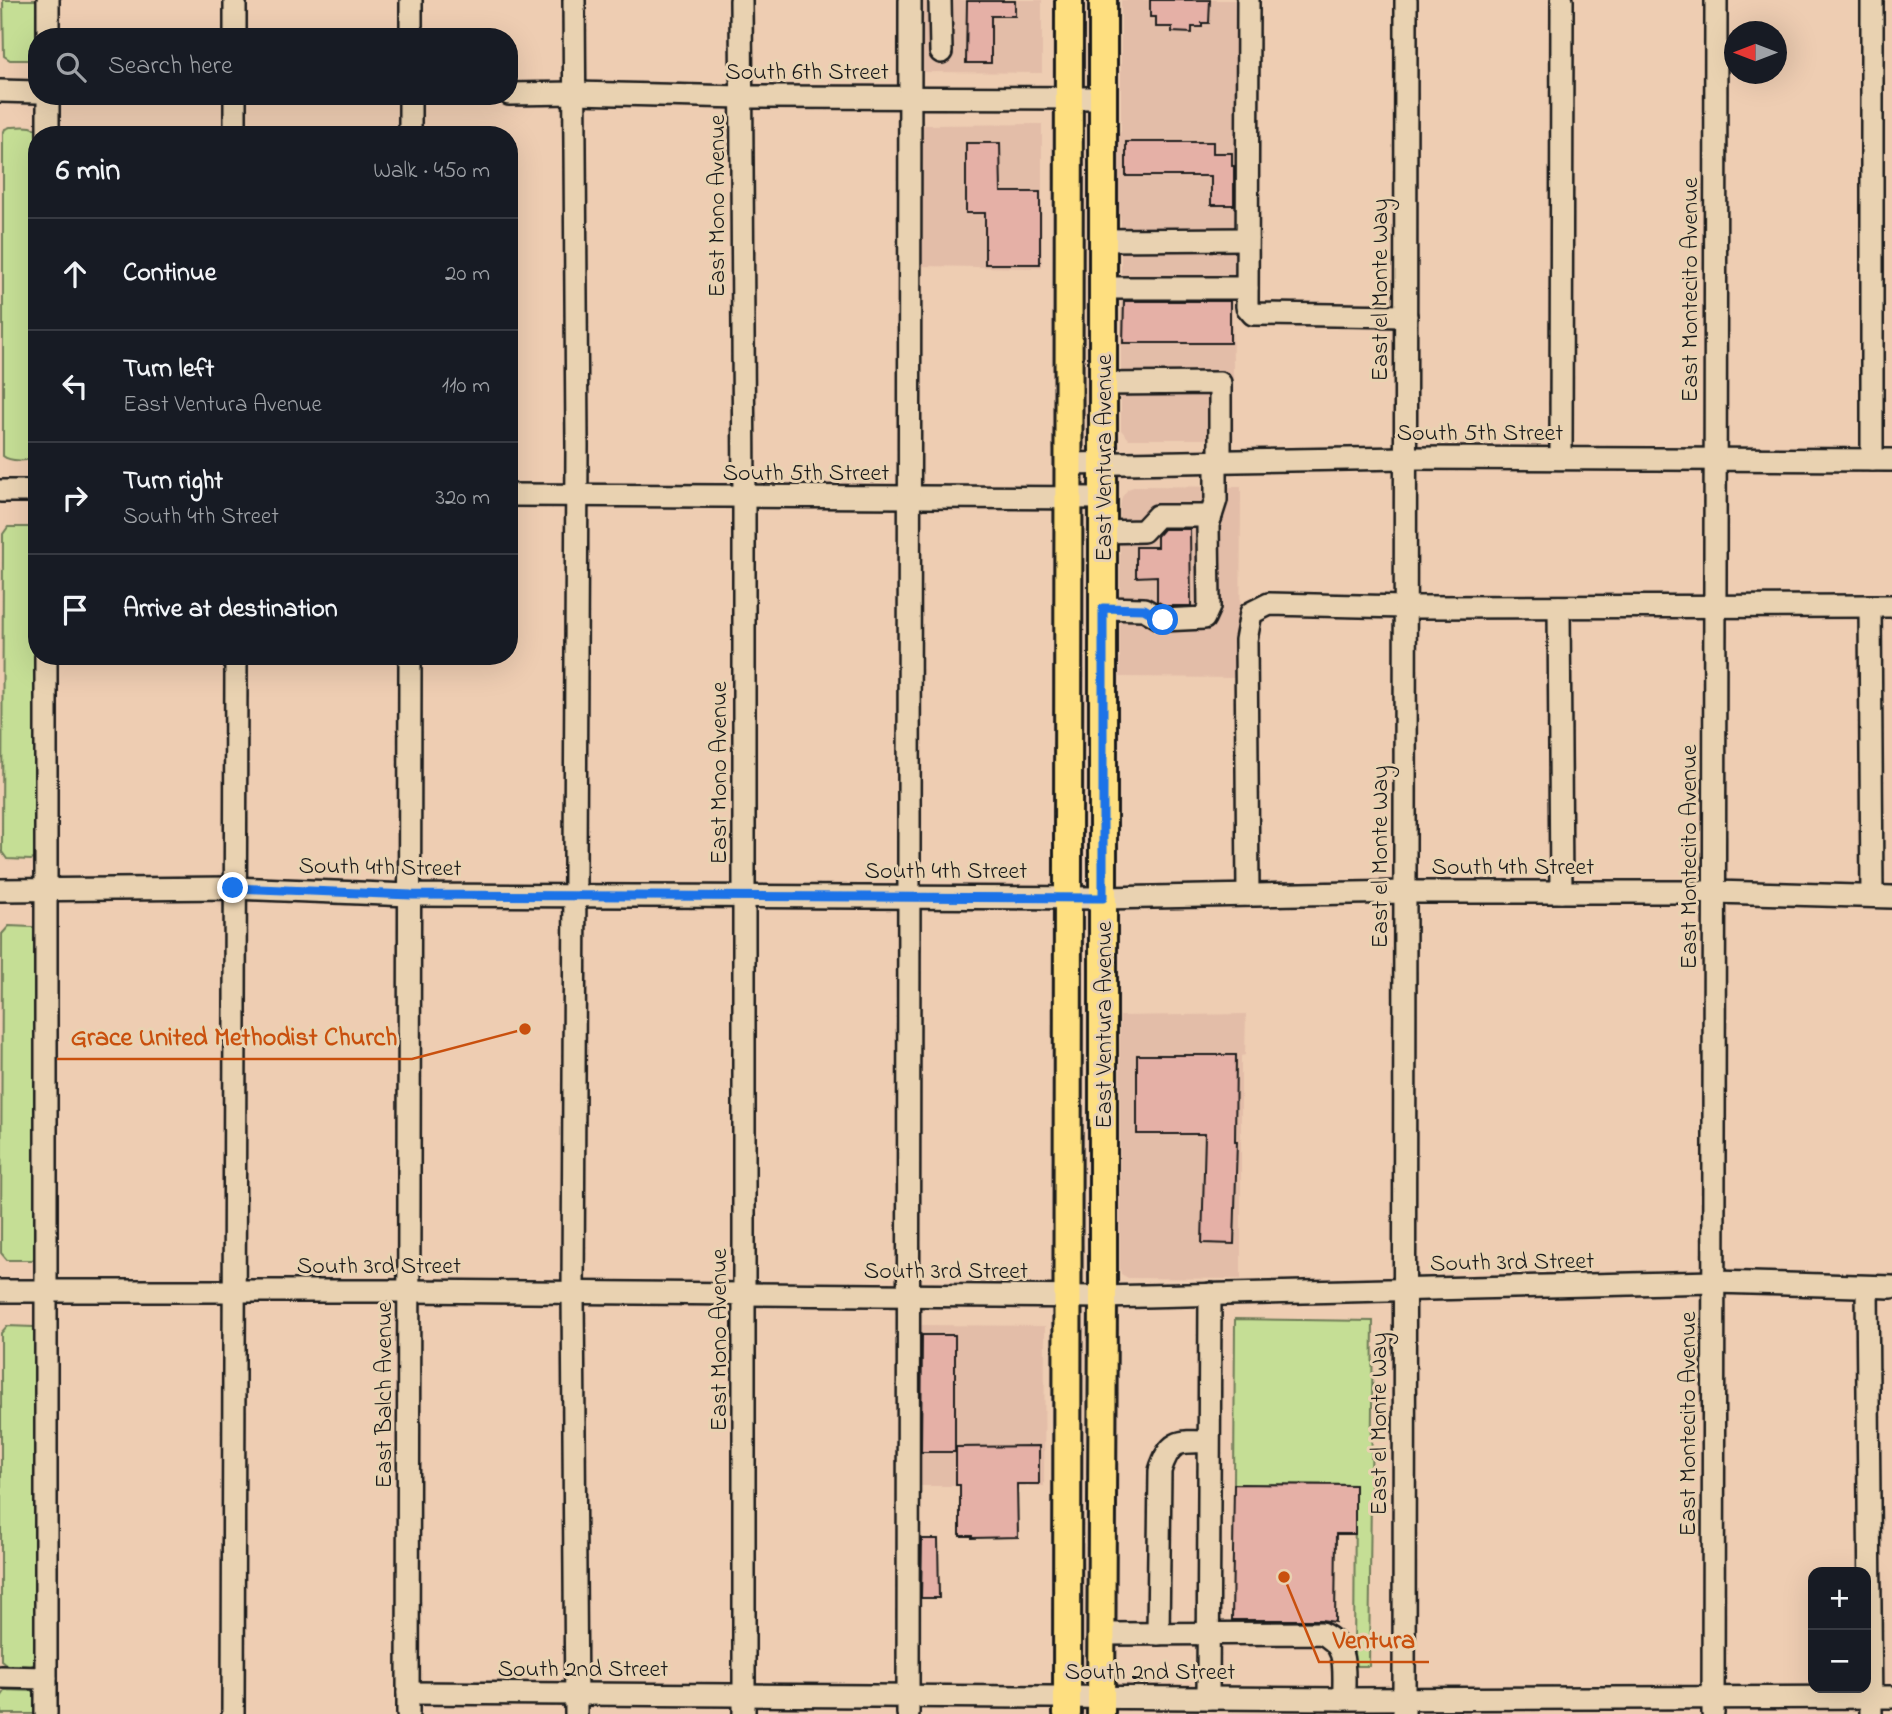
<!DOCTYPE html>
<meta charset="utf-8">
<style>
:root{--surface:#171b24;--page:#20242c;--text:#f1f3f6;--muted:#9ea1a6;--line:#363941}
body{margin:0;font-family:"Indie Flower",sans-serif;background:var(--page);color:var(--text)}
.controls{position:absolute;right:21px;bottom:21px;display:grid;overflow:hidden;border-radius:14px;box-shadow:0 7px 28px #0002}
.controls button{width:63px;height:63px;display:grid;place-items:center;padding:0;border:0;border-bottom:2px solid var(--line);background:var(--surface);color:var(--text);font:35px sans-serif}
.compass{position:absolute;left:1724px;top:21px;width:63px;height:63px;border-radius:50%;background:var(--surface);box-shadow:0 7px 28px #0002;rotate:270deg}
.stop{position:absolute;width:21px;height:21px;margin:-16px;border:5px solid #1a73e8;border-radius:50%;background:#fff}
.stop.end{background:#1a73e8;border-color:#fff;box-shadow:0 2px 7px #0008}
.list{margin:0;padding:0;list-style:none}
h2{display:flex;justify-content:space-between;align-items:center;height:91px;margin:0;padding:0 28px;font-size:30px}
h2 small{font-size:23px;font-weight:400;color:var(--muted)}
.list li{display:grid;grid-template-columns:46px 1fr auto;gap:21px;align-items:center;box-sizing:border-box;height:112px;padding:0 28px;border-top:2px solid var(--line)}
.list b{display:block;font-size:26px;white-space:nowrap}
.list p{margin:0;font-size:23px;white-space:nowrap;color:var(--muted)}
.list em{font-size:23px;font-style:normal;color:var(--muted)}
.icon{flex:none;width:38px;height:38px;fill:none;stroke:currentColor;stroke-width:2;stroke-linecap:round;stroke-linejoin:round}
.map{position:relative;flex:none;width:1892px;height:1714px;overflow:hidden}
.search{position:absolute;background:var(--surface);box-shadow:0 7px 28px #0002;left:28px;top:28px;width:490px;height:77px;display:flex;align-items:center;gap:18px;box-sizing:border-box;padding:0 24px;border-radius:28px;color:var(--muted);font-size:26px}
.panel{position:absolute;background:var(--surface);box-shadow:0 7px 28px #0002;left:28px;top:126px;width:490px;height:539px;border-radius:28px}
.map>svg:first-child{display:block}
.built{fill:#e3bda8}
.green{fill:#c5de95;stroke:#707d58;stroke-width:2}
.building{fill:#e5b0a6;stroke:#1c1c1c;stroke-width:2}
.lines{fill:none;stroke-linecap:round;stroke-linejoin:round}
.minor-casing{stroke:#1c1c1c;stroke-width:26}
.major-casing{stroke:#1c1c1c;stroke-width:32}
.minor{stroke:#e9d2b1;stroke-width:21}
.major{stroke:#fedf80;stroke-width:26}
.route{stroke:#1a73e8;stroke-width:9}
.labels{text-anchor:middle;stroke-width:6;stroke-linejoin:round;paint-order:stroke}
.street-label{font-size:24px;fill:#1c1c1c;stroke:#e9d2b1}
.leader{fill:none;stroke:#c9500e;stroke-width:2.5}
.callout-dot{fill:#c9500e;stroke:#e9d2b1;stroke-width:2.5}
.callout-label{font-size:26px;text-anchor:middle;font-weight:bold;fill:#c9500e;stroke:#e9d2b1;stroke-width:6;stroke-linejoin:round;paint-order:stroke}
</style>
<div class="map">
<svg width="1892" height="1714" viewBox="0 0 1892 1714">
<rect width="100%" height="100%" fill="#eecdb2"/>
<filter id="ink" filterUnits="userSpaceOnUse"><feTurbulence type="fractalNoise" baseFrequency=".0143" numOctaves="2"/><feDisplacementMap in="SourceGraphic" scale="14" xChannelSelector="R" yChannelSelector="G"/><feConvolveMatrix kernelMatrix="1 2 1 2 8 2 1 2 1" color-interpolation-filters="sRGB"/></filter>
<g filter="url(#ink)">
<g class="built">
<path d="M919 0H1042V73L919 72Z"/>
<path d="M1121 0H1244L1243 297H1232L1234 439H1129L1121 430V221L1113 196 1115 142 1121 131Z"/>
<path d="M1042 124V268L919 266V125Z"/>
<path d="M1136 486 1241 487 1240 678 1120 677V507L1122 497 1128 489Z"/>
<path d="M1246 1014 1245 1055 1241 1056V1279L1128 1278 1121 1274 1120 1269V1016Z"/>
<path d="M918 1325 1045 1326 1044 1486H918Z"/>
</g>
<g class="green">
<path d="M3 0H40V37H37L36 60H10L4 56Z"/>
<path d="M10 127C21 127 36 123 40 135H37V458C28 461 10 462 3 456V134L5 129Z"/>
<path d="M8 527H31L37 530V858L31 860 7 859 2 852 3 534Z"/>
<path d="M9 926 32 927 37 930V1257L32 1260H7L1 1253 2 934Z"/>
<path d="M1235 1319 1373 1321 1369 1666H1354L1355 1485 1234 1484Z"/>
<path d="M7 1326 34 1327 37 1329V1662L31 1666 7 1665 1 1660V1333Z"/>
<path d="M6 1690 34 1691 36 1693 37 1714H1V1697Z"/>
</g>
<g class="building">
<path d="M1150 0H1210L1209 23H1202V27H1192V33L1172 32V27H1156V17H1150Z"/>
<path d="M967 1H1015V16H991V63H966Z"/>
<path d="M1126 142H1213V153H1232V166H1234V205H1211V176H1126Z"/>
<path d="M966 143H1000L1001 192H1040V264H985V213H966Z"/>
<path d="M1124 301H1230V343H1123Z"/>
<path d="M1163 529H1190L1191 606H1165L1157 601V576L1136 577V547H1157V536Z"/>
<path d="M1137 1055H1236L1235 1141H1237L1234 1244 1202 1243 1205 1134H1137Z"/>
<path d="M922 1335H955V1452H921Z"/>
<path d="M1039 1446V1484H1017L1018 1537 972 1538V1536H960V1485H956V1447Z"/>
<path d="M1234 1484 1355 1485V1534H1336L1335 1622 1321 1620H1232Z"/>
<path d="M922 1539H938L939 1598H921Z"/>
</g>
<g class="lines">
<defs>
<g id="minor">
<path d="M235 0V37"/>
<path d="M574 0 577 446 573 1293 576 1714"/>
<path d="M741 0 744 498V1714"/>
<path d="M940 0 941 52"/>
<path d="M1248 0 1247 307 1253 314 1406 316"/>
<path d="M48 37V0"/>
<path d="M411 37V0"/>
<path d="M0 91 37 92"/>
<path d="M509 94 575 93 742 97 1104 98"/>
<path d="M235 96V135"/>
<path d="M48 135V96"/>
<path d="M410 135V96"/>
<path d="M1103 240 1247 239"/>
<path d="M1103 288H1247"/>
<path d="M1103 384 1220 383V462"/>
<path d="M1561 458 1562 0"/>
<path d="M1872 460V0"/>
<path d="M1069 464 1405 458 1892 460"/>
<path d="M0 491H37"/>
<path d="M509 495 1102 498"/>
<path d="M1102 532 1143 531 1157 516H1211"/>
<path d="M1870 606 1872 896"/>
<path d="M1559 607 1561 892"/>
<path d="M1103 608 1144 609 1163 620 1204 618 1209 607 1208 525 1216 500V462"/>
<path d="M0 890 233 888 410 895 1103 898 1405 892H1714L1892 897"/>
<path d="M1248 895 1246 640 1251 613 1269 604 1405 607 1892 606"/>
<path d="M1867 1287 1871 1714"/>
<path d="M0 1291H409L1103 1297 1714 1282 1892 1287"/>
<path d="M1101 1634 1321 1633C1350 1646 1343 1671 1344 1699"/>
<path d="M1158 1634 1160 1471C1170 1440 1178 1441 1208 1442"/>
<path d="M0 1677 46 1678"/>
<path d="M408 1693 1344 1699 1892 1697"/>
<path d="M1208 1698 1210 1294"/>
<path d="M46 1714V656"/>
<path d="M233 1714 236 656"/>
<path d="M408 1714 410 656"/>
<path d="M908 1714 910 0"/>
<path d="M1404 1714 1406 0"/>
<path d="M1713 1714 1716 0"/>
</g>
<g id="major">
<path d="M1067 1714 1069 0"/>
<path d="M1101 1714 1103 1297V0"/>
</g>
</defs>
<use href="#minor" class="minor-casing"/>
<use href="#major" class="major-casing"/>
<use href="#minor" class="minor"/>
<use href="#major" class="major"/>
</g>
</g>
<g class="lines" filter="url(#ink)">
<path class="route" d="M233 888 411 895 1103 898V608L1144 609 1163 620"/>
</g>
<g class="labels">
<g class="street-label">
<text x="807" y="79">South 6th Street</text>
<text transform="translate(716 206) rotate(-90)" y="8">East Mono Avenue</text>
<text transform="translate(1379 290) rotate(-90)" y="8">East el Monte Way</text>
<text transform="translate(1689 290) rotate(-90)" y="8">East Montecito Avenue</text>
<text x="1480" y="440">South 5th Street</text>
<text transform="translate(1103 458) rotate(-90)" y="8">East Ventura Avenue</text>
<text x="806" y="480">South 5th Street</text>
<text transform="translate(718 773) rotate(-90)" y="8">East Mono Avenue</text>
<text transform="translate(1379 857) rotate(-90)" y="8">East el Monte Way</text>
<text transform="translate(1688 857) rotate(-90)" y="8">East Montecito Avenue</text>
<text transform="translate(380 866) rotate(1)" y="8">South 4th Street</text>
<text x="1513" y="874">South 4th Street</text>
<text x="946" y="878">South 4th Street</text>
<text transform="translate(1103 1025) rotate(-90)" y="8">East Ventura Avenue</text>
<text transform="translate(1512 1261) rotate(-1)" y="8">South 3rd Street</text>
<text x="379" y="1273">South 3rd Street</text>
<text x="946" y="1278">South 3rd Street</text>
<text transform="translate(718 1340) rotate(-90)" y="8">East Mono Avenue</text>
<text transform="translate(383 1395) rotate(-90)" y="8">East Balch Avenue</text>
<text transform="translate(1378 1424) rotate(-90)" y="8">East el Monte Way</text>
<text transform="translate(1687 1424) rotate(-90)" y="8">East Montecito Avenue</text>
<text x="583" y="1676">South 2nd Street</text>
<text x="1150" y="1679">South 2nd Street</text>
</g>
</g>
<path class="leader" d="M525 1029L412 1059H57M1284 1577L1319 1662H1429"/>
<g class="callout-dot">
<circle cx="525" cy="1029" r="7"/>
<circle cx="1284" cy="1577" r="7"/>
</g>
<g class="callout-label">
<text x="234" y="1045">Grace United Methodist Church</text>
<text x="1374" y="1648">Ventura</text>
</g>
</svg>
<div class="controls">
<button>+</button>
<button>−</button>
</div>
<svg class="compass" viewBox="-18 -18 36 36"><path d="M0-13l5 13h-10z" fill="#e53935"/><path d="M0 13l5-13h-10z" fill="#9ea1a6"/></svg>
<div class="stop" style="left:1163px;top:620px"></div>
<div class="stop end" style="left:233px;top:888px"></div>
<div class="search"><svg class="icon" aria-label="search" viewBox="0 0 24 24"><circle cx="10" cy="10" r="6"/><path d="M15 15l6 6"/></svg>Search here</div>
<section class="panel">
<h2>6 min<small>Walk · 450 m</small></h2>
<ul class="list">
<li><svg class="icon" aria-label="ahead" viewBox="0 0 24 24"><path d="M12 20V5M6 11l6-6 6 6"/></svg><div><b>Continue</b></div><em>20 m</em></li>
<li><svg class="icon" aria-label="left" viewBox="0 0 24 24"><path d="M17 20v-9H6M10 6l-5 5 5 5"/></svg><div><b>Turn left</b><p>East Ventura Avenue</p></div><em>110 m</em></li>
<li><svg class="icon" aria-label="right" viewBox="0 0 24 24"><path d="M7 20v-9h11M14 6l5 5-5 5"/></svg><div><b>Turn right</b><p>South 4th Street</p></div><em>320 m</em></li>
<li><svg class="icon" aria-label="arrive" viewBox="0 0 24 24"><path d="M6 21V4h12l-3 4 3 4H6"/></svg><div><b>Arrive at destination</b></div></li>
</ul>
</section>
</div>
